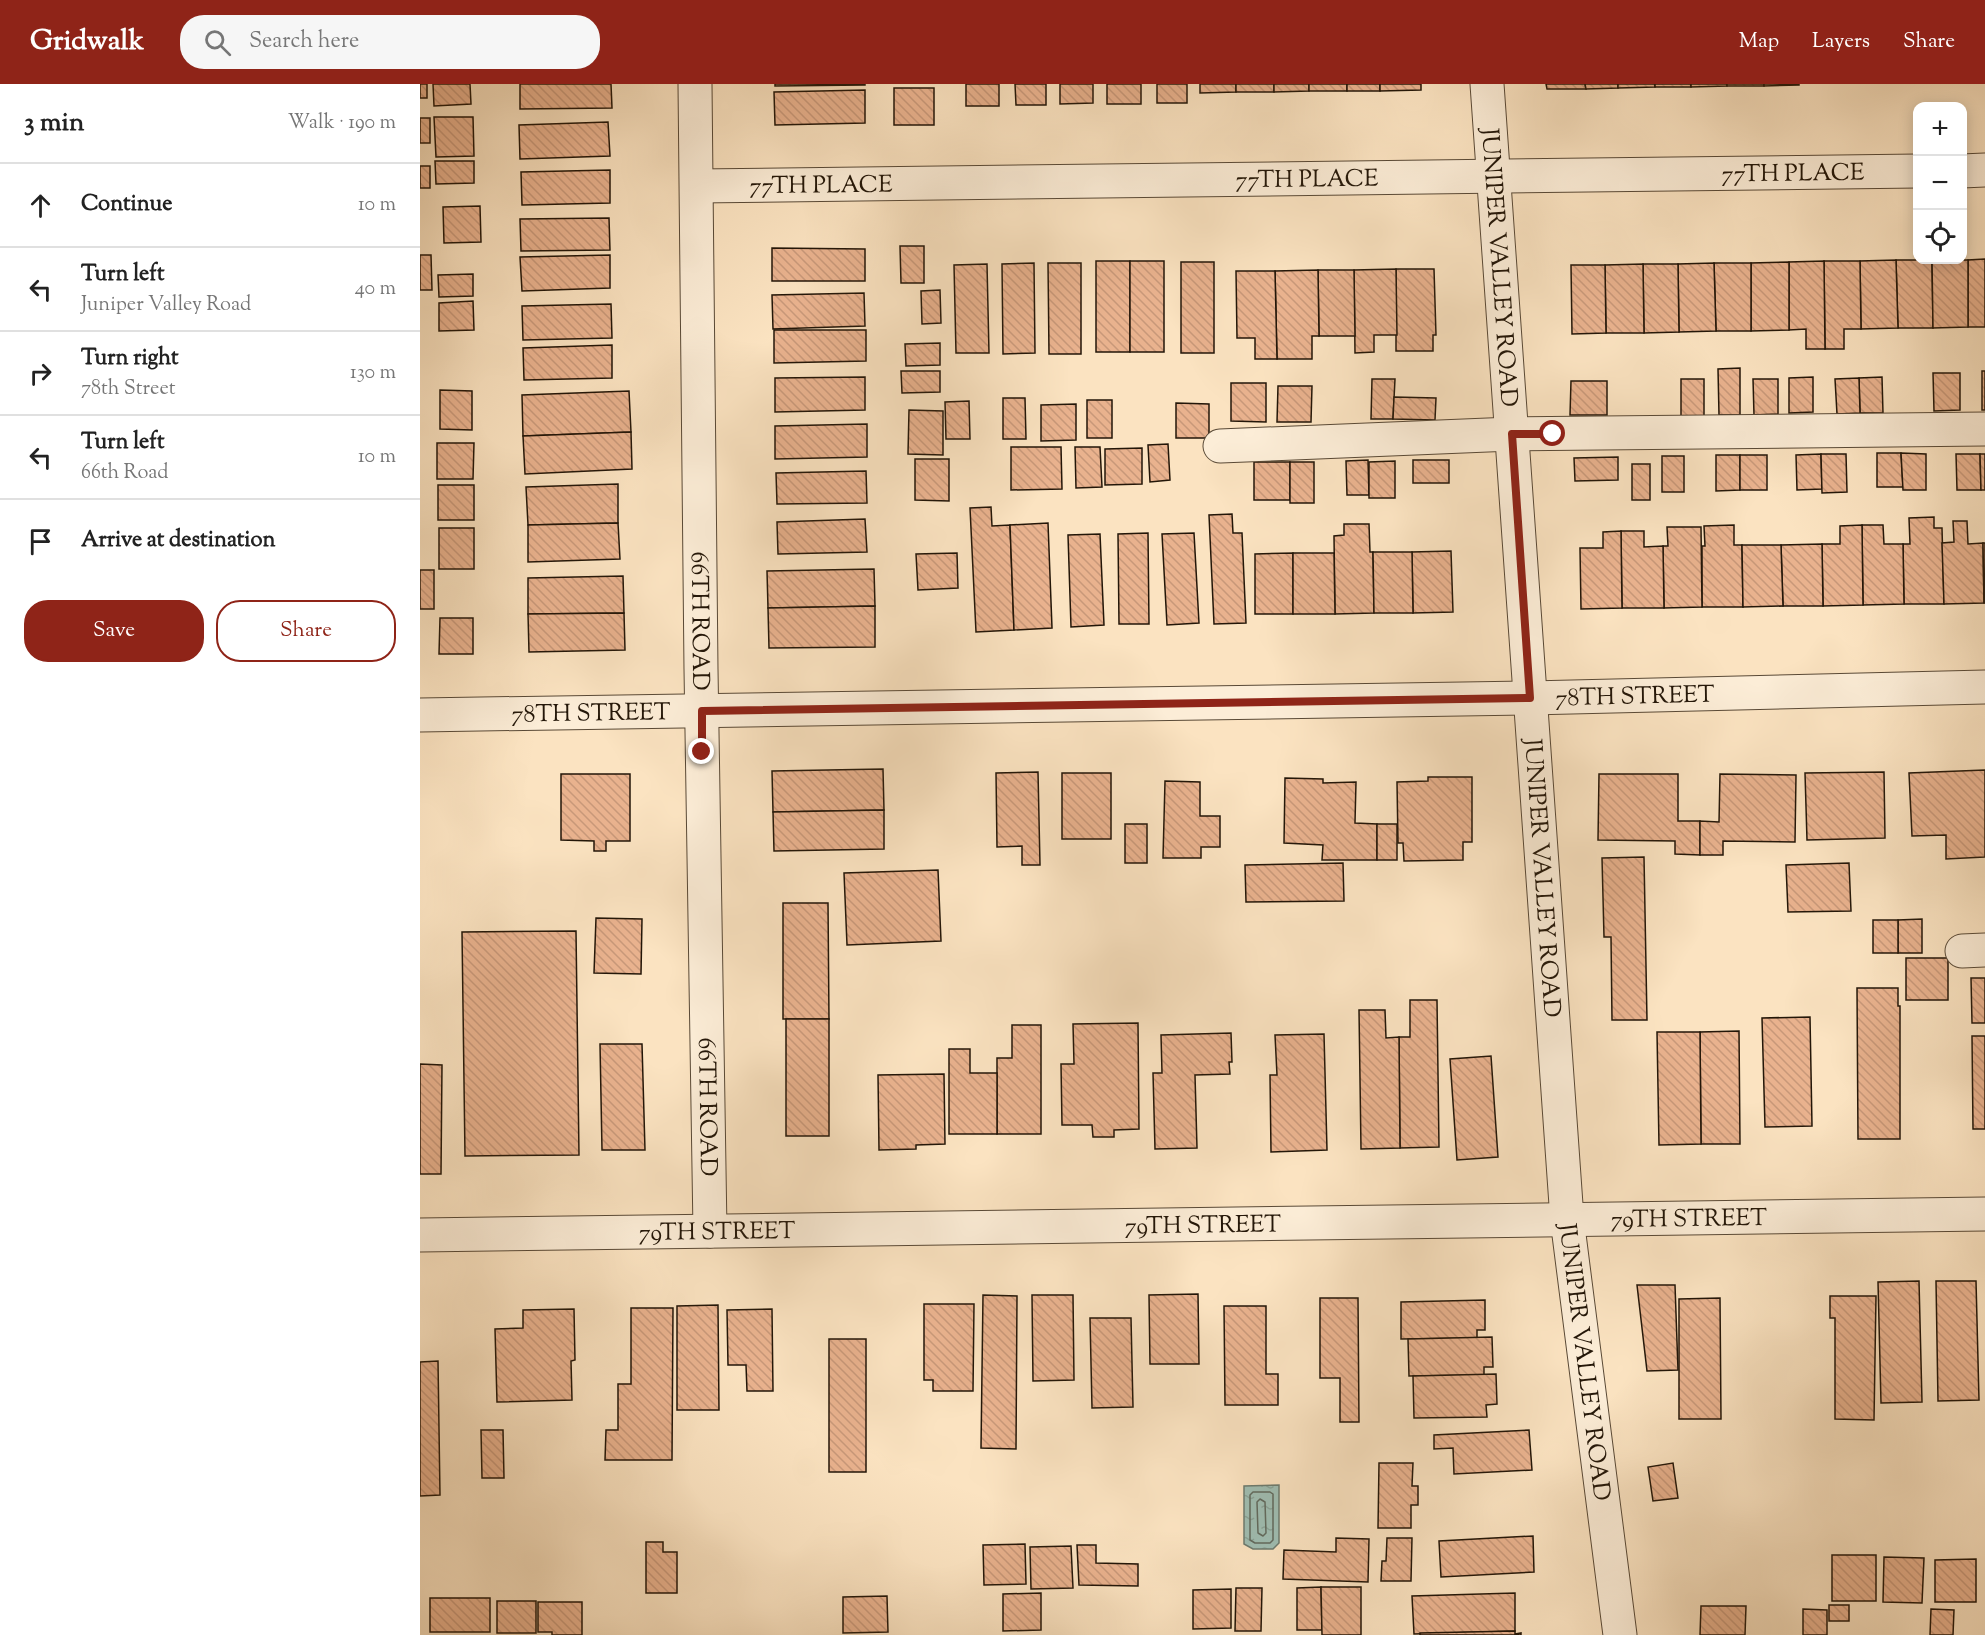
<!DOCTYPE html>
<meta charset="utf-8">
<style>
:root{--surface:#fff;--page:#f6f6f6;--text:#222;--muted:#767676;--line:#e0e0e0;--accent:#8f2418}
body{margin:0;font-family:"Sorts Mill Goudy",serif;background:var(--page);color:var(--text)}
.controls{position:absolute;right:18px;top:18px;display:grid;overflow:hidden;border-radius:12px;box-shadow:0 3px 15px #0003}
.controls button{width:54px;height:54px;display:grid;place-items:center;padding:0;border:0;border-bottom:2px solid var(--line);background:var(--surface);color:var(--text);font:30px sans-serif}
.stop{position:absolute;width:18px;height:18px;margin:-14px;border:4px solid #8f2418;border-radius:50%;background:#fff}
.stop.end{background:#8f2418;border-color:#fff;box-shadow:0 2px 6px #0008}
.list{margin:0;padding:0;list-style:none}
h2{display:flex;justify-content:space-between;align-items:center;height:78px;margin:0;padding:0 24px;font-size:26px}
h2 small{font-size:20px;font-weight:400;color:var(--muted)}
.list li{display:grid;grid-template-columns:39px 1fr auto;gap:18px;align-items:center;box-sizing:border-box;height:84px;padding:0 24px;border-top:2px solid var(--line)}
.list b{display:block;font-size:22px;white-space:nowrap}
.list p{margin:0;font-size:20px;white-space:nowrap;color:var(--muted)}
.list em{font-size:20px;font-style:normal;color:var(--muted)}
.actions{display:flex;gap:12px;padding:18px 24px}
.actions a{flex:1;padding:14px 0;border:2px solid var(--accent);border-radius:24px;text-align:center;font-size:21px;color:var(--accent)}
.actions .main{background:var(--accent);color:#fff}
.icon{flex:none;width:33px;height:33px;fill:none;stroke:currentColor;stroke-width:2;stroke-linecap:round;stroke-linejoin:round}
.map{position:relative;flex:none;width:1565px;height:1551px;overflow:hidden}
header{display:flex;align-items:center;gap:36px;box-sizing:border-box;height:84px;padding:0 30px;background:var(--accent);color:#fff}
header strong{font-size:28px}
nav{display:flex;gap:33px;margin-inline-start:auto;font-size:21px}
.search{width:420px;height:54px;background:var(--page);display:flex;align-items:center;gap:15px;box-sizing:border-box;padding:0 21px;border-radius:24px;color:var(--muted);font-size:22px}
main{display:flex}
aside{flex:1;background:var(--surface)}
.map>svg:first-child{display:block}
.water{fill:url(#water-ripples);stroke:#6d7b6f;stroke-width:1.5}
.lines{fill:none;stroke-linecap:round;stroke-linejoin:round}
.shore{stroke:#616a5e;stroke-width:1.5}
.building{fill:url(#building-back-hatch);stroke:#231608;stroke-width:1.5}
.minor-casing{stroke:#594936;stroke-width:35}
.minor{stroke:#fcedd7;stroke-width:33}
.route{stroke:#8f2418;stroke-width:8}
.labels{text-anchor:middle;stroke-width:5;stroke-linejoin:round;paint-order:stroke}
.street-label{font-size:24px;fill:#231608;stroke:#fcedd7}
</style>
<header>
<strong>Gridwalk</strong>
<div class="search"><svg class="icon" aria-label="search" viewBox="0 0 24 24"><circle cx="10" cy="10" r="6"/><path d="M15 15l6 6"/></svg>Search here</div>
<nav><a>Map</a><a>Layers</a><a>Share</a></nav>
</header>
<main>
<aside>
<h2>3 min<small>Walk · 190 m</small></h2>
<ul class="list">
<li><svg class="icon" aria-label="ahead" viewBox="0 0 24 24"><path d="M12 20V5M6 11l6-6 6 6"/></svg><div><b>Continue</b></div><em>10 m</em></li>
<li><svg class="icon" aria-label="left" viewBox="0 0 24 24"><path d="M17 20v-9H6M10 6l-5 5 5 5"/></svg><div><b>Turn left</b><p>Juniper Valley Road</p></div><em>40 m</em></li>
<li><svg class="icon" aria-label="right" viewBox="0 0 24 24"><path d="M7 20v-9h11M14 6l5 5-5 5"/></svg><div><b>Turn right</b><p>78th Street</p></div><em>130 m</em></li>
<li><svg class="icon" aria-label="left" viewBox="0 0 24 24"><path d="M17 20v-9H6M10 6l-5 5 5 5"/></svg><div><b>Turn left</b><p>66th Road</p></div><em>10 m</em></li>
<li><svg class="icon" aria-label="arrive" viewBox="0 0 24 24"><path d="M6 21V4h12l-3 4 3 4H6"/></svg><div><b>Arrive at destination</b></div></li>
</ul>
<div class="actions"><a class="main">Save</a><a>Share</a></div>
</aside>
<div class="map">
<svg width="1565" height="1551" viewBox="0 0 1565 1551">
<defs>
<pattern id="water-ripples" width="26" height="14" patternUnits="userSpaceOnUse" patternTransform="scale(1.5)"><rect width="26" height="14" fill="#9fbeb3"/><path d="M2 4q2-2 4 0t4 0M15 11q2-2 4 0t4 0" fill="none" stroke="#89a398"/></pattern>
<pattern id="building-back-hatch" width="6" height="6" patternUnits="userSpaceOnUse" patternTransform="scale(1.5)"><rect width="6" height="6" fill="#e9b28e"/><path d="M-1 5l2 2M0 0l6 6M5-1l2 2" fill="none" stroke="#c89879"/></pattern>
</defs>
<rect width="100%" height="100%" fill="#fbe3c1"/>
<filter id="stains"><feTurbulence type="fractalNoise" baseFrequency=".00333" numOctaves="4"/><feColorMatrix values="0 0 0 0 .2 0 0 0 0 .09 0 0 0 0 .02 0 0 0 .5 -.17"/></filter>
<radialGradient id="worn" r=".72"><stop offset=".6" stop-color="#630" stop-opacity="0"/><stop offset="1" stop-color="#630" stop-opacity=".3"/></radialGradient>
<path class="water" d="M859 1401V1459L853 1465H833L824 1460V1402Z"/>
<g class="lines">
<g class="shore">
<path d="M833 1408H850L853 1410V1456L850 1459H835L830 1456V1411Z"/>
<path d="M840 1415 845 1418 846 1449 843 1452 838 1449 837 1418Z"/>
</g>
</g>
<g class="building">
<rect x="0" y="0" width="7" height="14"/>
<path d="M13 0H50L51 20 14 22Z"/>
<path d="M100 0H191L192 24 100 25Z"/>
<path d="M355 0H445V1L355 2Z"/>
<rect x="546" y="0" width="33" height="22"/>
<path d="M595 0H626V21H596Z"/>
<path d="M640 0H673V19L640 20Z"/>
<rect x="687" y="0" width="34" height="20"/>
<rect x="737" y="0" width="30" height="19"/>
<path d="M780 0H816V8L780 9Z"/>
<rect x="816" y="0" width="38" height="8"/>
<path d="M854 0H889V7L854 8Z"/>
<rect x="889" y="0" width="38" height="7"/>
<rect x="927" y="0" width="33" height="7"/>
<path d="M960 0H1001V6L960 7Z"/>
<path d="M1126 0H1165L1166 5H1127Z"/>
<path d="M1165 0H1198V4L1166 5Z"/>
<path d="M1198 0H1235V3L1198 4Z"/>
<rect x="1235" y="0" width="36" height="3"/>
<path d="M1271 0H1307V2L1271 3Z"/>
<rect x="1307" y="0" width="37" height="2"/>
<path d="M1344 0H1379V1L1344 2Z"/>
<rect x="474" y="4" width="40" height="37"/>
<path d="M445 6V39L355 41 354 8Z"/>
<path d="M14 33H53L54 72 16 73Z"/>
<rect x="0" y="34" width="10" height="25"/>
<path d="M188 38 190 72 100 75 99 41Z"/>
<path d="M15 77H54V99L16 100Z"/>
<rect x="0" y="82" width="10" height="22"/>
<path d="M190 86V119L102 121 101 88Z"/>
<path d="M60 122 61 158 24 159 23 123Z"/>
<path d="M189 134 190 166 101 167 100 135Z"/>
<path d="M480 162H504V199H481Z"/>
<path d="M352 164 445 165V197H352Z"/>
<path d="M0 171H11L12 206H0Z"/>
<path d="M190 171V204L102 207 100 173Z"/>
<path d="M1565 175V243H1548V176Z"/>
<path d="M1476 176H1512L1513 244H1478Z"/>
<path d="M1476 176 1478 244 1441 245 1440 177Z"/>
<path d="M1512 176H1548V243L1513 244Z"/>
<rect x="676" y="177" width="34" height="91"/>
<rect x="710" y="177" width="34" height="91"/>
<path d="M1404 177H1440L1441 245H1424V265H1405Z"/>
<path d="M1404 177 1405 265H1386V245L1369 246V178Z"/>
<rect x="761" y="178" width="33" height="91"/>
<path d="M1369 178V246L1331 247V179Z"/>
<path d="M614 179 615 269 583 270 582 180Z"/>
<path d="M628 179H661V270H629Z"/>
<path d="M1294 179H1331V247H1296Z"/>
<path d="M1294 179 1296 247 1259 248 1258 180Z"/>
<path d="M567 180 569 269H536L534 181Z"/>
<path d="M1223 180H1258L1259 248 1224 249Z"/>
<path d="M1223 180 1224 249H1186L1185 181Z"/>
<path d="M1151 181H1185L1186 249 1152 250Z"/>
<path d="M976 185H1014L1016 251H1013V267H976Z"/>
<path d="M976 185 977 251H954V268L935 269 934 186Z"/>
<path d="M898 186H934L935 252H899Z"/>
<path d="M898 186 899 252H892V275H857L855 187Z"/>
<path d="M816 187H855L857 275H835V254H817Z"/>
<path d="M53 190V212L19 213 18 191Z"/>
<path d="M520 206 521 239 502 240 501 207Z"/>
<path d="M444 209 445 242 353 245 352 211Z"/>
<path d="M53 217 54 246 19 247V219Z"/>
<path d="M191 220 192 254 103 256 102 222Z"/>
<path d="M354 246H446V277L354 279Z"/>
<path d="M520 259V281L486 282 485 260Z"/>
<path d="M192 261V294L104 296 103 264Z"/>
<path d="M1320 284V331H1299L1298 285Z"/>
<path d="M481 287H520V308L482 309Z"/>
<rect x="1562" y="287" width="3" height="39"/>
<path d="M1513 289H1540V326L1514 327Z"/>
<path d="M445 293V326L355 328V294Z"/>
<path d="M1393 293V328L1369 329V294Z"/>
<path d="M1462 293 1463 329H1440L1439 294Z"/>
<path d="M1439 294 1440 329 1417 330 1415 295Z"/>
<path d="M952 295H975L973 335H951Z"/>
<rect x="1261" y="295" width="23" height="38"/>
<path d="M1333 295H1358V330L1334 331Z"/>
<path d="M1151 297H1187V331H1150Z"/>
<path d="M811 299H846V338L811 337Z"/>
<path d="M858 302H892L891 338H857Z"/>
<path d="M20 306 52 307V346L20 345Z"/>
<path d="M209 307 211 348 103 352 102 311Z"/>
<path d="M974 313 1016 314 1015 336 973 335Z"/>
<path d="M583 314H605L606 355H583Z"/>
<rect x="667" y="316" width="25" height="38"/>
<path d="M549 317 550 355H526L525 318Z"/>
<path d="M756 319 789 320V354H756Z"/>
<path d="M656 320V356L621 357V321Z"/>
<path d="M489 326 523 327V371L488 370Z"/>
<path d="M447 340V373L355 375V342Z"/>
<path d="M211 348 212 385 105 390 103 352Z"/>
<path d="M17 359H54L53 395H17Z"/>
<path d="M748 360 750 396 730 398 728 361Z"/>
<path d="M591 363H641L642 405 591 406Z"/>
<path d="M655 363H680L682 403 656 404Z"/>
<path d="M722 364V400L685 401V365Z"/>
<path d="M1457 369H1481L1483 403H1457Z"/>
<path d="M1481 369 1506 370V406H1483Z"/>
<path d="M1401 370 1402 405 1377 406 1376 371Z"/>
<path d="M1401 370H1426L1427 408 1402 409Z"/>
<path d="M1536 370H1560L1561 406H1537Z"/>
<path d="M1560 370H1565V406H1561Z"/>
<path d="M1296 371H1320V406L1296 407Z"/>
<rect x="1320" y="371" width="27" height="35"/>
<rect x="1242" y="372" width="22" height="36"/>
<path d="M1198 373V396L1155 397 1154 374Z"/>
<path d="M495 375H529V417L495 416Z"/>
<path d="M948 376 949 411H927L926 377Z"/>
<rect x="993" y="376" width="36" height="23"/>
<path d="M975 377V414H949V378Z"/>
<rect x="834" y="378" width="36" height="38"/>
<rect x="870" y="378" width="24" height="41"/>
<rect x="1212" y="380" width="18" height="36"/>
<path d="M446 387 447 419 357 420 356 389Z"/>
<path d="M198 400V439L108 441 106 403Z"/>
<rect x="18" y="401" width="36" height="35"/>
<path d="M571 423 572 442 590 441 594 546 556 548 550 424Z"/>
<path d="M812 430 813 449H822L826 539 794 540 789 431Z"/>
<path d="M1514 433V444H1522L1524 520H1484L1483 460H1490L1489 434Z"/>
<path d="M445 435 447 468 358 470 357 438Z"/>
<path d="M1533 437H1547L1548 460 1563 459 1564 519 1524 520 1522 459 1534 458Z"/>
<path d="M198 439 200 475 108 478V441Z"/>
<path d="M628 439 632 544 594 546 590 441Z"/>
<path d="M924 440H949L950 468H953L954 529 915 530 914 452 924 451Z"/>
<path d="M1314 441V461H1322L1323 523H1282V462H1285L1284 442Z"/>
<path d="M1442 441H1463L1464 460H1483L1484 520 1443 521Z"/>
<path d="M1442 441 1443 521 1403 522 1402 460H1420V442Z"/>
<path d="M1247 443H1281L1282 523 1244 524 1243 462H1248Z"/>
<rect x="19" y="444" width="35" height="41"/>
<path d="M1201 447H1224V463L1243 462 1244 524H1202Z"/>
<path d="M1201 447 1202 524 1161 525 1160 464H1183V448Z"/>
<path d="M728 449 729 540H699L698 450Z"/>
<path d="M774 449 779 539 747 541 742 450Z"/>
<path d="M680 450 684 541 651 543 648 451Z"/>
<path d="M1563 459H1565V519H1564Z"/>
<path d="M1402 460 1403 522H1363L1361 461Z"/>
<path d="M1322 461H1361L1363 522 1323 523Z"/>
<path d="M1031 467 1033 528 993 529 992 468Z"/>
<path d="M953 468H992L993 529H954Z"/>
<path d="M537 469 538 504 498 506 496 470Z"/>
<path d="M873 469V530H835V470Z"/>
<path d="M873 469H914L915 530H873Z"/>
<path d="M454 485 455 522 348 524 347 487Z"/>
<rect x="0" y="486" width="14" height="39"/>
<path d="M203 492 204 529 108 530V494Z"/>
<path d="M455 522V563L349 564 348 524Z"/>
<path d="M204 529 205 566 109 568 108 530Z"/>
<path d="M20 534H53V570H19Z"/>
<path d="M463 685 464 726 353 728 352 687Z"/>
<path d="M1565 686V773L1526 775V751L1492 752 1489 689Z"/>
<path d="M618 688 620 781H602V762L577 763 576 689Z"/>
<path d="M1464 688 1465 754 1387 756 1385 689Z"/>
<rect x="642" y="689" width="49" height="66"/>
<path d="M141 690H210V757H186V767H174V757L141 756Z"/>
<path d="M1179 690H1258V737H1280V771L1255 770V757L1178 756Z"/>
<path d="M1300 690 1376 691 1375 758 1303 757V771H1280V737L1299 738Z"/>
<path d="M1008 693H1052V758H1043V776L984 777 983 759H978L977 698 1008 697Z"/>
<path d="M865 694 903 695V699L936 698 935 739 957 740V776H902L903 761 864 759Z"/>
<path d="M745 697 780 698V732H800V763H781V774H743Z"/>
<path d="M464 726V765L354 767 353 728Z"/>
<rect x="705" y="740" width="22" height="39"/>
<rect x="957" y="740" width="20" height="36"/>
<path d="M1224 773 1227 936H1192L1191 853H1184L1182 774Z"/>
<path d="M923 779 924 817 826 818 825 781Z"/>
<path d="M1429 779 1431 827 1368 828 1366 781Z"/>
<path d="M518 786 521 857 427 861 424 789Z"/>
<path d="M363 819H408L409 935H363Z"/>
<path d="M176 834 222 835 221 890 174 889Z"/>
<path d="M1502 835V869H1478V836Z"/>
<rect x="1453" y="836" width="25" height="33"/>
<path d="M156 847 159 1071 45 1072 42 848Z"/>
<rect x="1486" y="874" width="42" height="42"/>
<path d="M1551 894H1565V939H1552Z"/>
<path d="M1437 904H1478V922H1480V1055H1438Z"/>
<path d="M990 916H1017L1019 1063 980 1064 979 953H990Z"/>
<path d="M939 926H965L966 954 979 953 980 1064 941 1065Z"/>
<path d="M1390 933 1392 1042 1345 1043 1342 934Z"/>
<rect x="366" y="935" width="43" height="117"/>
<path d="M718 939 719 1045 694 1046V1053H673L672 1041H642L641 980H654L653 940Z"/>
<path d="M592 941H621V1050H577V974H592Z"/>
<path d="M1319 947 1320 1060H1281L1280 948Z"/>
<path d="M1237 948H1280L1281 1060 1239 1061Z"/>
<path d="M811 949 812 978H809L810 990 775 991 777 1064 735 1065 733 989H742L741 951Z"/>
<path d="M904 950 907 1066 851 1068 850 991H857L855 951Z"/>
<path d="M1552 952H1565V1045H1553Z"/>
<path d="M180 960H222L225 1066H182Z"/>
<path d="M529 965H550V989H577V1050H529Z"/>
<path d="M1071 972 1078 1073 1037 1076 1030 975Z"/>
<path d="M0 980 22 981 21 1090H0Z"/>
<path d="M524 990 525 1060 496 1061V1065L459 1066 458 991Z"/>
<path d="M1499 1197 1502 1318 1461 1319 1458 1198Z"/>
<path d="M1516 1197H1556L1559 1316 1518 1317Z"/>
<path d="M1217 1201H1255L1258 1286 1227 1287Z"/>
<path d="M778 1210 779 1280H730L729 1211Z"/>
<path d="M563 1211 597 1212 596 1365 561 1364Z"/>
<path d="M612 1211H653L654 1296 613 1297Z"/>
<path d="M1410 1212H1456L1454 1336 1415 1335V1234H1410Z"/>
<path d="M900 1214H938L939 1338H920V1294H900Z"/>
<path d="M1300 1214 1301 1335H1259V1215Z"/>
<path d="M1065 1216V1246H1057V1254L981 1255V1218Z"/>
<path d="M504 1220H554L553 1307H513V1296H504Z"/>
<path d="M298 1221 299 1326H257V1222Z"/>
<path d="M804 1222H846V1290H858V1321H805Z"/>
<path d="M211 1224H253L252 1376H185L186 1346H198V1300H211Z"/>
<path d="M154 1225 155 1276 151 1277 152 1316 77 1318 75 1245 103 1244V1226Z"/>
<path d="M352 1225 353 1307H327L326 1281H308L307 1226Z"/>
<path d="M670 1234H711L713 1323 672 1324Z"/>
<path d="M1072 1253 1073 1283H1064V1291L989 1292 988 1255Z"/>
<rect x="409" y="1255" width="37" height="133"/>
<path d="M18 1277 20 1411 0 1412V1278Z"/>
<path d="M1076 1290 1077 1320 1066 1321 1067 1333 994 1334 993 1292Z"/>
<path d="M61 1346H83L84 1394H62Z"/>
<path d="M1109 1346 1112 1386 1034 1390 1033 1364 1014 1365V1351Z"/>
<path d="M959 1379H993L992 1402H998V1421H991V1444H958Z"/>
<path d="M1253 1379 1258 1414 1233 1417 1228 1383Z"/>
<path d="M1113 1452 1114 1488 1021 1493 1019 1457Z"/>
<path d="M916 1454 949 1455 948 1498 863 1495 864 1466 916 1468Z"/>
<path d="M967 1454H992L991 1497H961L962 1477H966Z"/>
<path d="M226 1458H243V1468H257V1509H226Z"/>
<path d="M605 1460 606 1500 564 1501 563 1461Z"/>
<path d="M657 1461H676V1479L718 1480V1502L659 1501Z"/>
<path d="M651 1462 653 1504 611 1505 610 1463Z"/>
<rect x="1412" y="1471" width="44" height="46"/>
<path d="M1464 1473 1504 1474 1502 1519 1463 1518Z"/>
<path d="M1556 1475V1518H1515V1476Z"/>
<path d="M901 1503 902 1546H877V1504Z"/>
<path d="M901 1503H941V1551H902Z"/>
<path d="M816 1504H842L841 1547H815Z"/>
<path d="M811 1505V1544L773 1545V1506Z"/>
<path d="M621 1509V1546L583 1547V1510Z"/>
<path d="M1095 1509V1547L994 1550 992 1512Z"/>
<path d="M467 1512 468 1548 423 1549V1513Z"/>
<rect x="10" y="1514" width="60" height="34"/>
<rect x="77" y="1517" width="39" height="32"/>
<path d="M118 1518H162V1551H132V1548H118Z"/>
<rect x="1409" y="1521" width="20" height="16"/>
<path d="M1281 1522H1326L1325 1551H1280Z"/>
<path d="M1383 1525 1407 1526V1551H1383Z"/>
<path d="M1511 1525 1534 1526 1533 1551H1510Z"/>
<path d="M1095 1547V1550L1101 1549V1551H1000V1549Z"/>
</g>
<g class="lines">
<defs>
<g id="minor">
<path id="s1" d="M275 0 281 585 290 1147"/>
<path id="s2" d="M1067 0 1147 1135 1200 1551"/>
<path d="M1542 87 1565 86"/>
<path id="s3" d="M277 102 1498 87"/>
<path d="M800 362 1092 350 1565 345"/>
<path id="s4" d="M0 631 1110 614 1565 603"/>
<path d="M1542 867 1565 866"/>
<path id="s5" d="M0 1151 1565 1130"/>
</g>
</defs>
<use href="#minor" class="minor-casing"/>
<use href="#minor" class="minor"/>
</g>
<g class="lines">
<path class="route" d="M282 668V627L1110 614 1092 350H1133"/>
</g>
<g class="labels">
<g class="street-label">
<text dy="8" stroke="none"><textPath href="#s3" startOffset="1096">77TH PLACE</textPath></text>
<text dy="8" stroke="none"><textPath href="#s3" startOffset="610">77TH PLACE</textPath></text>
<text dy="8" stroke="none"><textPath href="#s3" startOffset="124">77TH PLACE</textPath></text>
<text dy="8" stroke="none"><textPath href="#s2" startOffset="184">JUNIPER VALLEY ROAD</textPath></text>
<text dy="8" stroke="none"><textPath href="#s1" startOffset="537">66TH ROAD</textPath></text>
<text dy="8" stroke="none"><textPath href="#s4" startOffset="1215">78TH STREET</textPath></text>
<text dy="8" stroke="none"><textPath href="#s4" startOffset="171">78TH STREET</textPath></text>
<text dy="8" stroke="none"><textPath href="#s2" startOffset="796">JUNIPER VALLEY ROAD</textPath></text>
<text dy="8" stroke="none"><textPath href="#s1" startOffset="1023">66TH ROAD</textPath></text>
<text dy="8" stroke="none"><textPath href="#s5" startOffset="1269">79TH STREET</textPath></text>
<text dy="8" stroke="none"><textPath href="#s5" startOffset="783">79TH STREET</textPath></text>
<text dy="8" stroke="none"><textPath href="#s5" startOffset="297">79TH STREET</textPath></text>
<text dy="8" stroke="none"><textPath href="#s2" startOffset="1282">JUNIPER VALLEY ROAD</textPath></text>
</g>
</g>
<rect width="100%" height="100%" filter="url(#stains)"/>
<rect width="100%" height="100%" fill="url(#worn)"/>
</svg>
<div class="controls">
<button>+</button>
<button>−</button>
<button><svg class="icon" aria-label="locate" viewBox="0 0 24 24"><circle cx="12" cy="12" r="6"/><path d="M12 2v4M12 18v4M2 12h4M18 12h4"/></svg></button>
</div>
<div class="stop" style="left:1133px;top:350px"></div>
<div class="stop end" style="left:282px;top:668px"></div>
</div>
</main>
